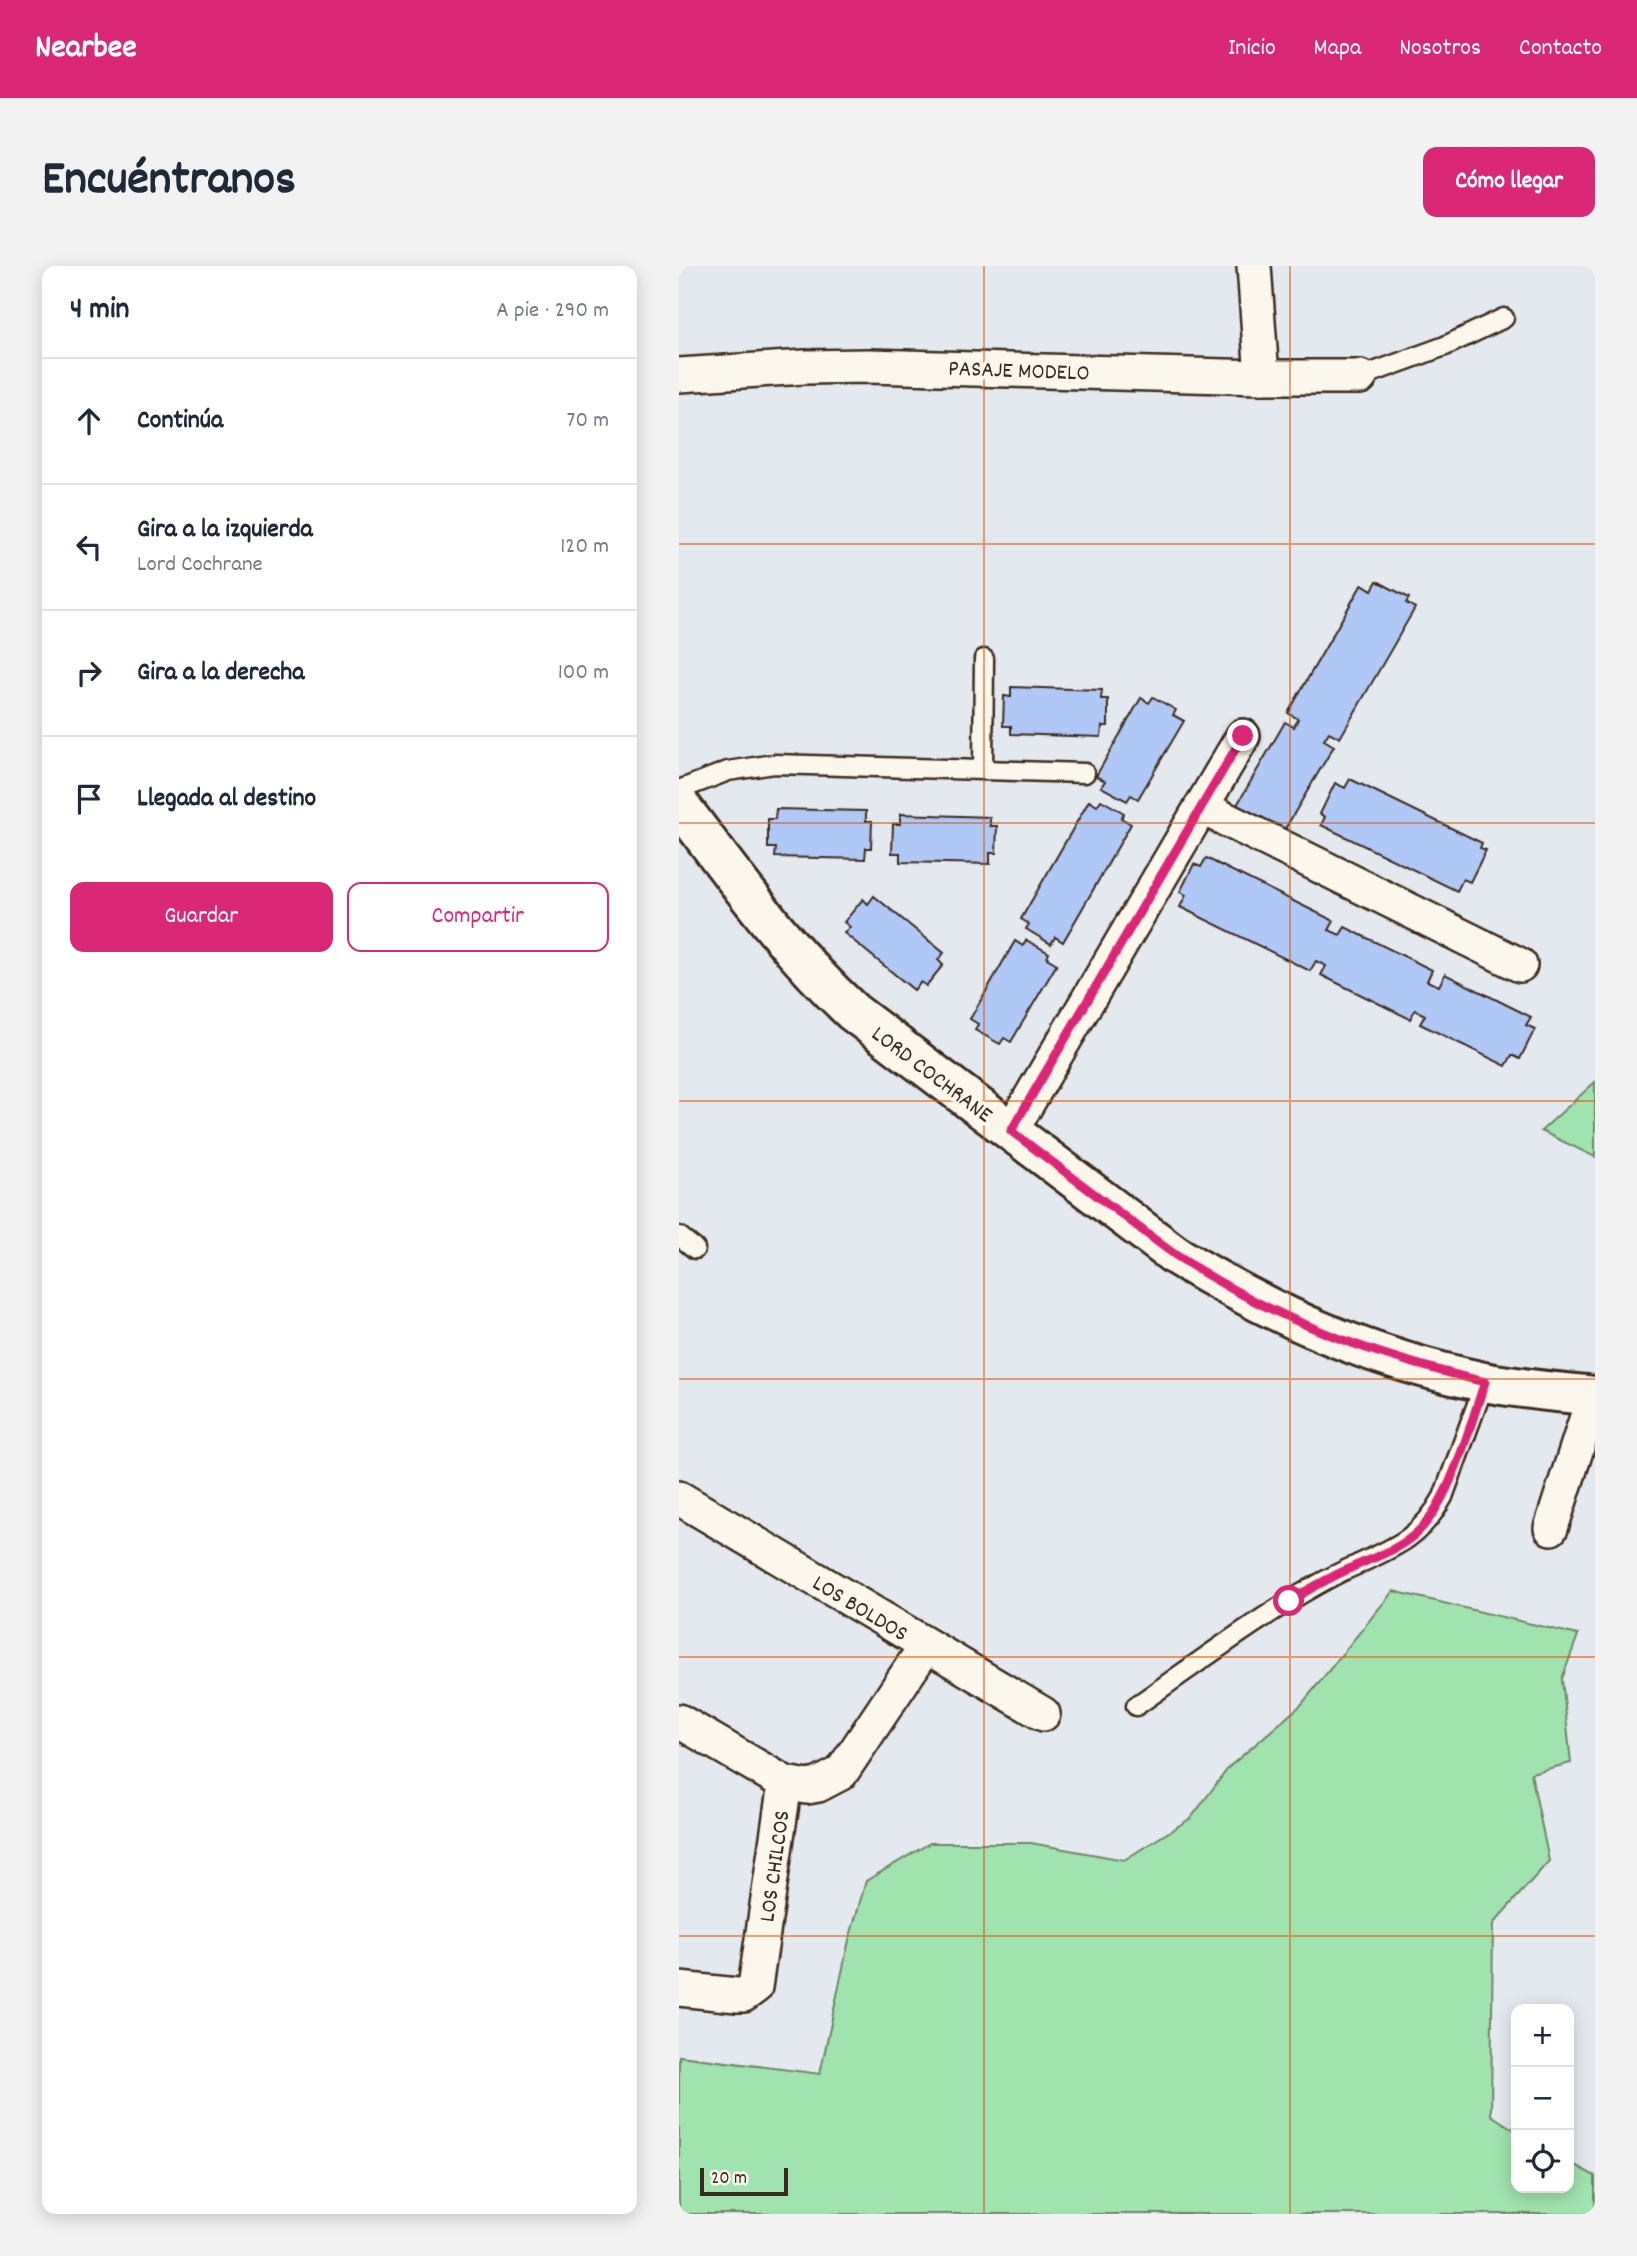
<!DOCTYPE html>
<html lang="es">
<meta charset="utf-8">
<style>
:root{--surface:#fff;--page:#f2f2f3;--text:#1f2937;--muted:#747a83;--line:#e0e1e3;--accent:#db2777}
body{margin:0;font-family:Dekko,sans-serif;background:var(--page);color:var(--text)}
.controls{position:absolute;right:21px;bottom:21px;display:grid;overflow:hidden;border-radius:14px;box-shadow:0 4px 18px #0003}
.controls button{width:63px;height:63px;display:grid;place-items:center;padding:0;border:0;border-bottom:2px solid var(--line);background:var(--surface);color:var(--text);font:35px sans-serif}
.scale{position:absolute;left:21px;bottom:18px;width:88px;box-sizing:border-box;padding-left:7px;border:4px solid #3b2a1e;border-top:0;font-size:19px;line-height:24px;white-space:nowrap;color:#3b2a1e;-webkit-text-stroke:5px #fbf7ec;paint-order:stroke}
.stop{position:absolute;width:21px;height:21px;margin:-16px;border:5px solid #db2777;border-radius:50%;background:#fff}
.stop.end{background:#db2777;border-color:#fff;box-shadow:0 2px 7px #0008}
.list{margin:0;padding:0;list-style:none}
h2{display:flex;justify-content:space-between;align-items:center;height:91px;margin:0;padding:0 28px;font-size:30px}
h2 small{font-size:23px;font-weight:400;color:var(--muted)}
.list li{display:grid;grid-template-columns:46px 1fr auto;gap:21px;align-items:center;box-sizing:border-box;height:126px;padding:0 28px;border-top:2px solid var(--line)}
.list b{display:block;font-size:26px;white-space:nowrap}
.list p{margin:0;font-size:23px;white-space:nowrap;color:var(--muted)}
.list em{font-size:23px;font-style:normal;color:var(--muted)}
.actions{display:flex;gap:14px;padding:21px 28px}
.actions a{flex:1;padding:16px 0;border:2px solid var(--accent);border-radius:14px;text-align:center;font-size:24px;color:var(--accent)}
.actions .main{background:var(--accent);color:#fff}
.icon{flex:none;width:38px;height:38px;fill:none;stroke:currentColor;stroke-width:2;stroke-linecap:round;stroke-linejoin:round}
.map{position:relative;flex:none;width:916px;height:1948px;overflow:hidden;border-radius:14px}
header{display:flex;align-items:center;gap:42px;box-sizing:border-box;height:98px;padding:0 35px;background:var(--accent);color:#fff}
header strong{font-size:33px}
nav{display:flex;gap:38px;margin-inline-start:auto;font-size:24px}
.intro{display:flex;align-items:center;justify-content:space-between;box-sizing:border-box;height:168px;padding:0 42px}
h1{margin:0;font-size:49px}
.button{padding:18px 32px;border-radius:14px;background:var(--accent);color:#fff;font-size:24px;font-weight:700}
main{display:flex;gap:42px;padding:0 42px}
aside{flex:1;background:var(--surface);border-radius:14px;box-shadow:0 4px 18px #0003}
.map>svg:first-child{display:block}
.green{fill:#a0e3ae;stroke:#6e8666;stroke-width:2}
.building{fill:#afc8f6;stroke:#3b2a1e;stroke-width:2}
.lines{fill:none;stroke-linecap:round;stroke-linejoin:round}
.lane-casing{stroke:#3b2a1e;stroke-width:23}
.street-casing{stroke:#3b2a1e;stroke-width:38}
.secondary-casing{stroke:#3b2a1e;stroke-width:44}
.lane{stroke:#fbf7ec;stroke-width:18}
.street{stroke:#fbf7ec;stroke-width:33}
.secondary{stroke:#fbf7ec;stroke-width:38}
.route{stroke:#db2777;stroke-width:9}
.grid{fill:none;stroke:#df570d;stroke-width:2;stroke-opacity:0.55}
.labels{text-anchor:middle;stroke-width:7;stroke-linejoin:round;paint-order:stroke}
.street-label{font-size:23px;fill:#3b2a1e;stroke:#fbf7ec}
</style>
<header>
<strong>Nearbee</strong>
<nav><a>Inicio</a><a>Mapa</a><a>Nosotros</a><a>Contacto</a></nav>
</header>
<div class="intro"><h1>Encuéntranos</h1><a class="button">Cómo llegar</a></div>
<main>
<aside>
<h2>4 min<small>A pie · 290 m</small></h2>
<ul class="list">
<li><svg class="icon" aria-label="ahead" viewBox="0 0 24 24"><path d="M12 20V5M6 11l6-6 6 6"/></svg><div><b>Continúa</b></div><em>70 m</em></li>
<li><svg class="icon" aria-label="left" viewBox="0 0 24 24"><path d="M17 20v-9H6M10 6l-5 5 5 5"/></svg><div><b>Gira a la izquierda</b><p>Lord Cochrane</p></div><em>120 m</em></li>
<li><svg class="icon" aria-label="right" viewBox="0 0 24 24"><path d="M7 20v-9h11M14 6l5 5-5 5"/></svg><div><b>Gira a la derecha</b></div><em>100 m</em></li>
<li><svg class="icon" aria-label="arrive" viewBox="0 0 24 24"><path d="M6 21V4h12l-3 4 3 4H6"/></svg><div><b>Llegada al destino</b></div></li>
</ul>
<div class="actions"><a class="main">Guardar</a><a>Compartir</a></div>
</aside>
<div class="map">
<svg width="916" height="1948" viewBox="0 0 916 1948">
<rect width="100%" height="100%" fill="#e4e9ef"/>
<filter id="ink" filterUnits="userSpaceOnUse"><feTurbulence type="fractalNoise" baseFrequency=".0143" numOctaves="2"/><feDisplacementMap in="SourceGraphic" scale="14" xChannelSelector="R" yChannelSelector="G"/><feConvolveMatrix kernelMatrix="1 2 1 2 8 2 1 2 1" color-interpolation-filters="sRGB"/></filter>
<g filter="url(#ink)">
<g class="green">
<path d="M916 816V891L862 865Z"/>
<path d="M714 1325 899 1369 883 1413 892 1497 852 1507 870 1595 814 1658 812 1849 837 1865V1922H890V1896L916 1910V1948H0V1790L141 1808 170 1674 187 1615 251 1577H352L445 1594 512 1552 550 1501 622 1439Z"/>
</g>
<g class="building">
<path d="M698 315 730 332 727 337 736 342 661 472 650 466 645 474 655 480 606 563 594 557 589 565 563 550 567 544 558 539 606 456 615 461 619 453 609 447 683 318 693 324Z"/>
<path d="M332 421 423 424 422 433H429V460H423L422 471 332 468V460H324L325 430 332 431Z"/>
<path d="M474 431 497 444 494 449 505 455 459 533 452 529 448 535 422 521 426 515 417 510 462 432 470 437Z"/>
<path d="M671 513 803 577 801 582 807 584 791 616 784 613 778 625 642 559 646 551 641 548 656 517 666 522Z"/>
<path d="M422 534 445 547 442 552 452 558 384 676 376 671 372 678 347 663 350 658 342 653 410 535 418 540Z"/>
<path d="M97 543 187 545V555H193L192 582H187L186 593 96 591 97 582H89V553H96Z"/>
<path d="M221 548 311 551V560H318L317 587H311V598L221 596V587H213L214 558H221Z"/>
<path d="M527 592 655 655 650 664 661 669 666 661 753 704 748 715 760 720 766 708 852 751 847 759 856 763 841 793 833 789 827 800 741 758 746 749 736 744 731 753 642 709 647 700 637 695 631 705 501 641 507 629 501 626 515 598 522 601Z"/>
<path d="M195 630 265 687 259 694 264 699 247 720 242 716 235 724 165 667 171 661 165 656 184 633 189 638Z"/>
<path d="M347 674 370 687 368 692 378 698 332 776 325 772 321 778 296 764 299 758 291 753 336 675 344 680Z"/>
</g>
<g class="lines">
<defs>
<g id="lane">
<path d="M681 111 766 80 825 52"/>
<path d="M304 504 305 393"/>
<path d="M0 524 49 505 95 498 406 507"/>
<path d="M0 970 16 983"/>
<path d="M457 1440C509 1404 559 1366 612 1334 632 1322 652 1310 673 1301 714 1282 741 1273 764 1231L806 1116"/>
</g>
<g id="street">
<path d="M575 0 583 111"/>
<path d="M0 109 126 101 190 100 583 111H681"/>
<path d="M522 541 841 699"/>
<path d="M332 865 564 470"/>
<path d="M0 1232 364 1448"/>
<path d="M872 1262 915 1129"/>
<path d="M0 1455 106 1517 128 1521 139 1519 162 1507 247 1380"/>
<path d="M0 1723 58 1729H65L76 1721 106 1517"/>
</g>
<path id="secondary" d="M0 538C55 610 107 684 174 746L496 989C596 1050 689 1092 805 1116 842 1123 879 1126 916 1130"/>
</defs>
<use href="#lane" class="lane-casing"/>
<use href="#street" class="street-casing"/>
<use href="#secondary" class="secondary-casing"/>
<use href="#lane" class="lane"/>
<use href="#street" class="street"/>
<use href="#secondary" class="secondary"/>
</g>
</g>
<g class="lines" filter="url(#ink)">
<path class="route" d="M564 470 332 865C369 893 406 921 442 948 461 962 479 977 498 990 596 1054 692 1089 806 1116 790 1161 771 1240 734 1270 716 1285 693 1292 672 1302 651 1311 631 1323 610 1335"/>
</g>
<path class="grid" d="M305 0V1948M611 0V1948M0 278H916M0 557H916M0 835H916M0 1113H916M0 1391H916M0 1670H916"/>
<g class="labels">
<g class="street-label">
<text transform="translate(340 103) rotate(2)" y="8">PASAJE MODELO</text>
<text transform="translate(254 807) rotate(37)" y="8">LORD COCHRANE</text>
<text transform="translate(182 1341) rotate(31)" y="8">LOS BOLDOS</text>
<text transform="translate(94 1600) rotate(-82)" y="8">LOS CHILCOS</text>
</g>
</g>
</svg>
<div class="controls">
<button>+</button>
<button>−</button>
<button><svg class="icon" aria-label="locate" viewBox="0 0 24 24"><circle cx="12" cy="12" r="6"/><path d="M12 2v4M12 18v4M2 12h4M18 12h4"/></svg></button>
</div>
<div class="scale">20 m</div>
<div class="stop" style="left:610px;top:1335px"></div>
<div class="stop end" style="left:564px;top:470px"></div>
</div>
</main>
